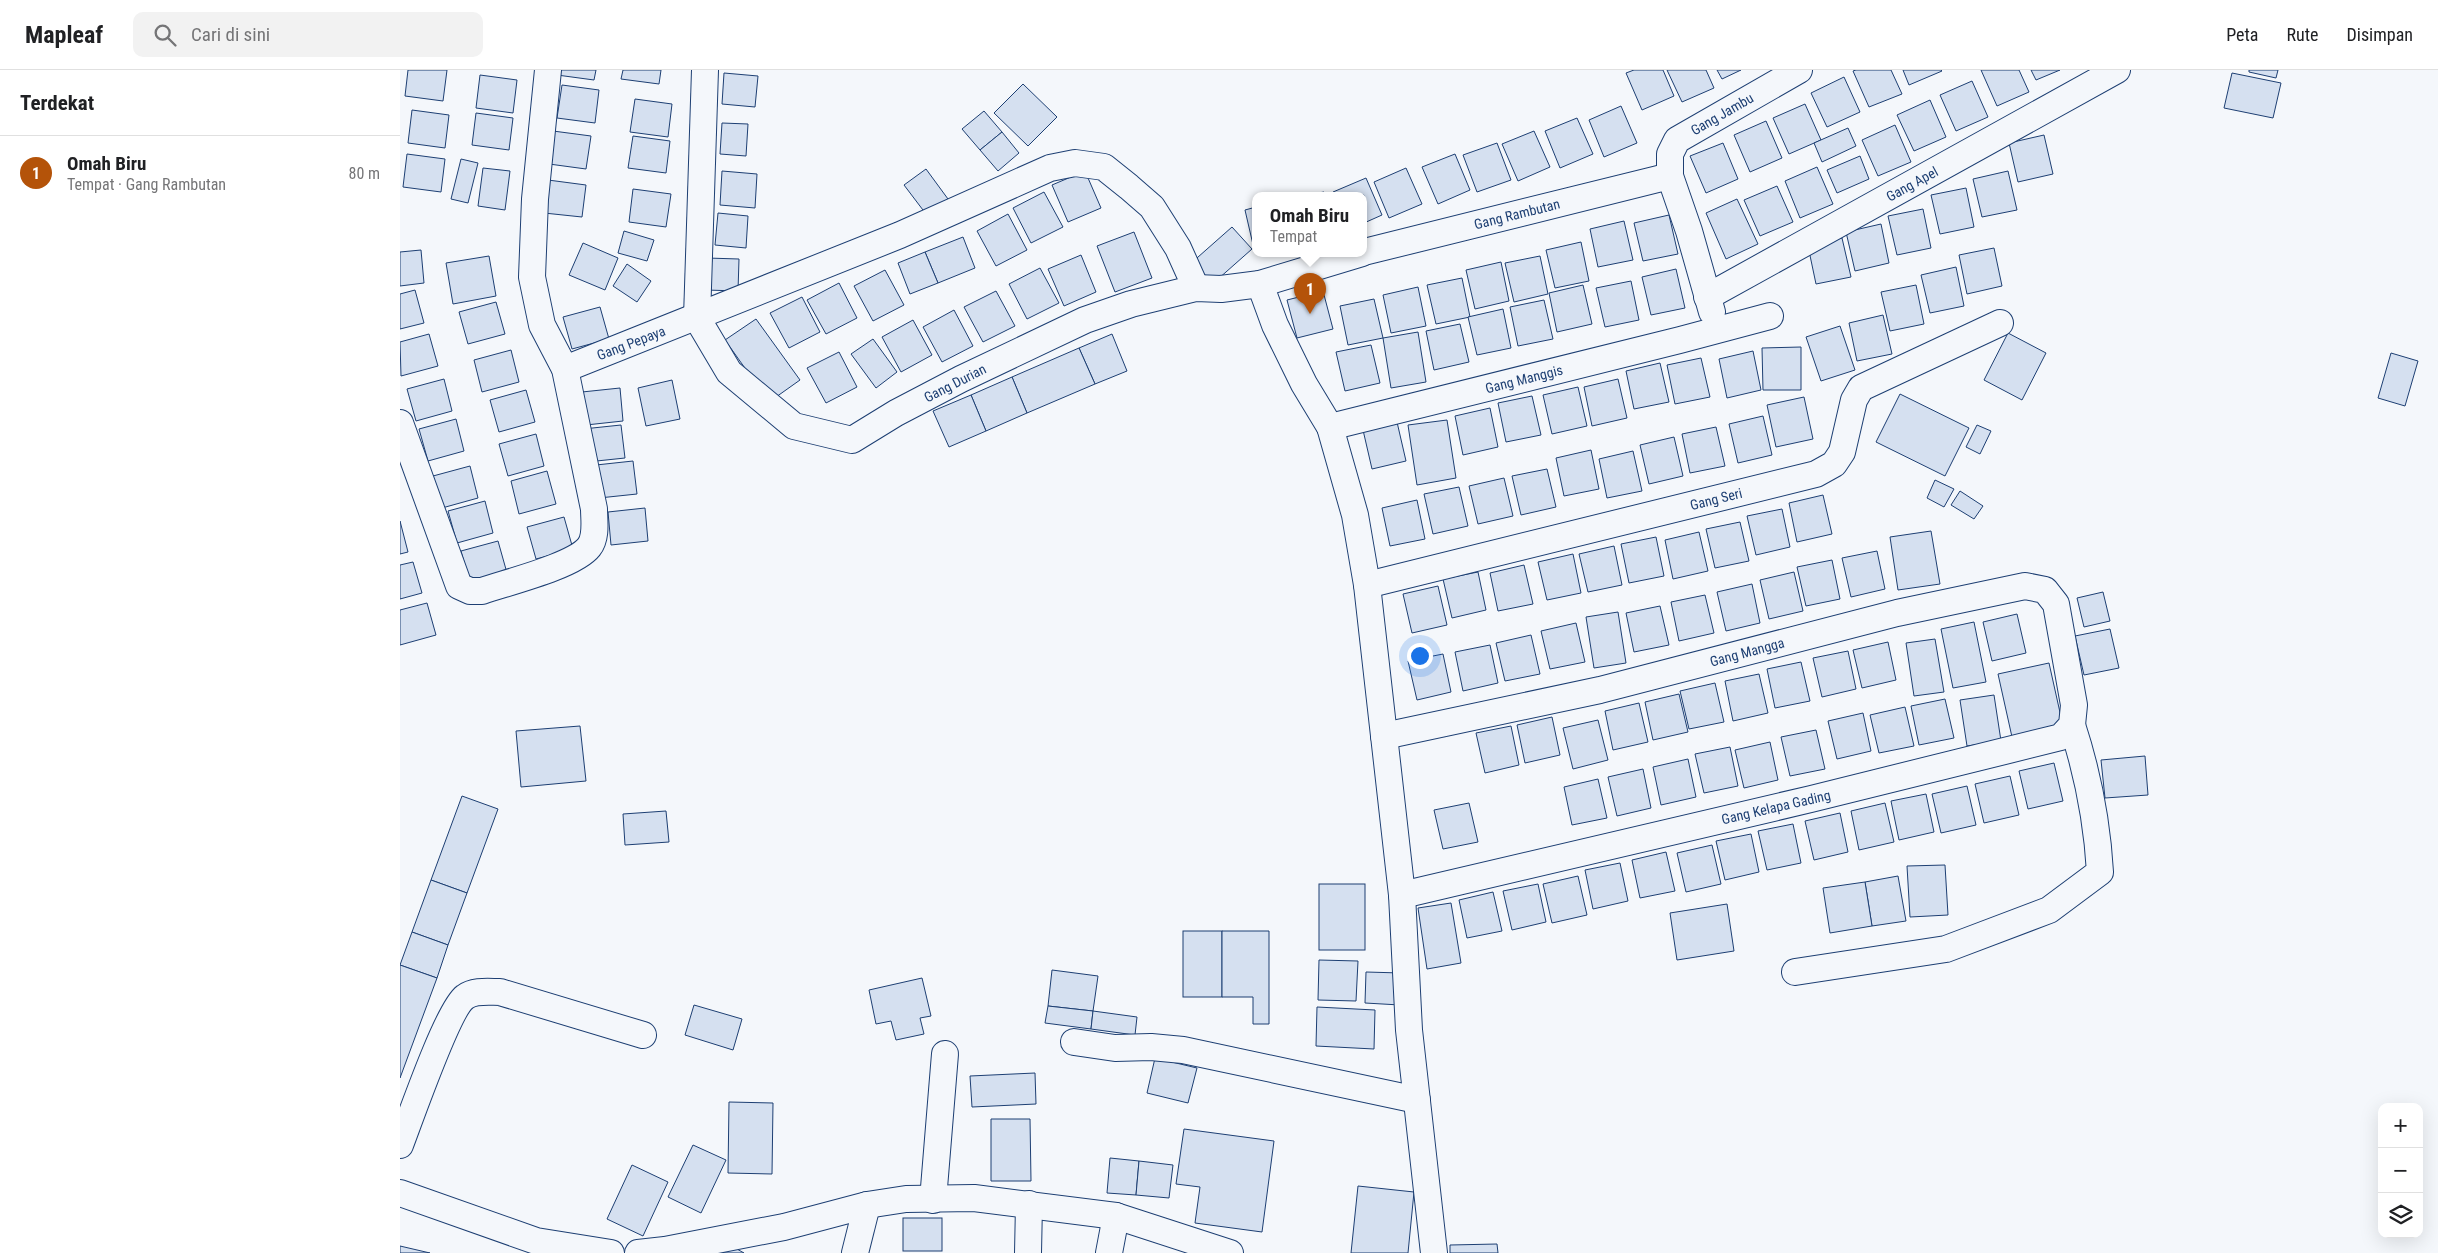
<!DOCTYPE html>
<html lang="id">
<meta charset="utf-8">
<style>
:root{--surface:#fff;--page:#f2f2f2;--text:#202124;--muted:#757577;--line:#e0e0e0;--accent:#b45309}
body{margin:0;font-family:"Roboto Condensed",sans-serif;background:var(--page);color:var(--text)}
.controls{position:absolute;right:15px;bottom:15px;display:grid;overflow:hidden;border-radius:10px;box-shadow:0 5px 20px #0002}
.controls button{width:45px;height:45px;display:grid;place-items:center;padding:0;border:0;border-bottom:1px solid var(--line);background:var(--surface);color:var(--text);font:25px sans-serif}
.you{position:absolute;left:1019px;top:585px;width:18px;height:18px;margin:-12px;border:4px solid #fff;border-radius:50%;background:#1a73e8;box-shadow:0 0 0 8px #1a73e833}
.badge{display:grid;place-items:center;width:32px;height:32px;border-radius:50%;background:var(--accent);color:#fff;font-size:16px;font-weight:700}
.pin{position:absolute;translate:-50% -41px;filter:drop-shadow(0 1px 2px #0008)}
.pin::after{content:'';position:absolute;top:26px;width:18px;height:15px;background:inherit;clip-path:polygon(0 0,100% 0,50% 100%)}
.popup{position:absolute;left:852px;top:122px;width:115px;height:65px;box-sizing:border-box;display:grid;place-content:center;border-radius:10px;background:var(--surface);filter:drop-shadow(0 1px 4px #0005);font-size:16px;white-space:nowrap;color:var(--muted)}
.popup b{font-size:19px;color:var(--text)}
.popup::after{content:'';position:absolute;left:50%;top:100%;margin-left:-10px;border:10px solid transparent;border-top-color:var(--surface)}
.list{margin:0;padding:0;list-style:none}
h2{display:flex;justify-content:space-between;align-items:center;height:65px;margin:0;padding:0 20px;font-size:21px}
h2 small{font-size:16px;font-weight:400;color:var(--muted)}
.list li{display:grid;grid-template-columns:32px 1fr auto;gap:15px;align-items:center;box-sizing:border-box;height:75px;padding:0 20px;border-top:1px solid var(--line)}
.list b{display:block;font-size:19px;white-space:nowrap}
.list p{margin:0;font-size:16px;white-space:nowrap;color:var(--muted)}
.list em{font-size:16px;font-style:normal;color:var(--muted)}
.icon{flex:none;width:28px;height:28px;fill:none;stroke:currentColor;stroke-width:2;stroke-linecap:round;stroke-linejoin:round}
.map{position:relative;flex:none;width:2038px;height:1183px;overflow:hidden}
header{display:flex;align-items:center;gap:30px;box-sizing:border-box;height:70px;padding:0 25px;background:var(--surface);border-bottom:1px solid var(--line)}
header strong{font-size:24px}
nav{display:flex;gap:28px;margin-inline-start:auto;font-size:18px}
.search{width:350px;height:45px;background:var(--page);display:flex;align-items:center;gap:12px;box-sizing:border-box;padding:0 18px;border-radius:10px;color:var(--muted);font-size:19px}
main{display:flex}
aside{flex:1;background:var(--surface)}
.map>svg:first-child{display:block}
.building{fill:#d5e0f0;stroke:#1d3f73}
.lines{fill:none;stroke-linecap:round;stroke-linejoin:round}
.minor-casing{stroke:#1d3f73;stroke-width:28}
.minor{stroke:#f4f7fb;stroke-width:26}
.labels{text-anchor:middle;stroke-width:4;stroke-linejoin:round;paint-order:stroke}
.street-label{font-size:14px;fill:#1d3f73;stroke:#f4f7fb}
</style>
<header>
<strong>Mapleaf</strong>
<div class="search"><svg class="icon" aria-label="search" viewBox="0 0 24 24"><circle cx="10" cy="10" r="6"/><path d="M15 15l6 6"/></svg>Cari di sini</div>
<nav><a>Peta</a><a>Rute</a><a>Disimpan</a></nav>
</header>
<main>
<aside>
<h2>Terdekat<small></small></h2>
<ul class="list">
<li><span class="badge">1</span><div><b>Omah Biru</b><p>Tempat · Gang Rambutan</p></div><em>80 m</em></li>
</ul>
</aside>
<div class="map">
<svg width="2038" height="1183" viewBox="0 0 2038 1183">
<rect width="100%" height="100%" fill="#f4f7fb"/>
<g class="building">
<path d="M8 0H47L43 31 5 26Z"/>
<path d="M158 0H196L194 10 157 5Z"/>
<path d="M223 0H261L259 14 221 9Z"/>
<path d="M1234 0H1263L1274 26 1242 40 1226 3Z"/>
<path d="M1267 0H1306L1314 18 1282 32Z"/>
<path d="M1317 0H1341L1322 9Z"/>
<path d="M1456 0H1491L1502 24 1469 37 1453 1Z"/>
<path d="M1503 0H1541L1542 1 1509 15Z"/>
<path d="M1581 0H1619L1629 22 1597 36Z"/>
<path d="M1631 0H1660L1636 10Z"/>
<path d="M1849 0H1878L1876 8 1849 2Z"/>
<path d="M324 3 358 6 355 37 322 34Z"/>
<path d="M1832 3 1881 13 1873 48 1824 38Z"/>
<path d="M80 5 117 10 113 43 76 38Z"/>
<path d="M1444 7 1460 42 1427 57 1411 23Z"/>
<path d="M1572 11 1588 47 1556 61 1540 25Z"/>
<path d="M623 14 657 47 628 76 594 43Z"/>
<path d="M162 15 199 20 195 53 157 48Z"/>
<path d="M235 29 272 34 268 67 230 62Z"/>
<path d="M1530 30 1546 67 1514 81 1497 45Z"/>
<path d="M1405 34 1421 70 1389 84 1373 48Z"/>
<path d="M1221 36 1237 73 1204 87 1189 50Z"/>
<path d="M12 40 49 45 45 78 8 73Z"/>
<path d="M584 41 602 62 580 80 562 59Z"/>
<path d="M76 43 113 48 109 80 72 75Z"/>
<path d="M1177 48 1193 84 1160 98 1145 61Z"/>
<path d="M1366 51 1382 88 1350 102 1334 65Z"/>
<path d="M322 53 348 54 346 86 320 84Z"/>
<path d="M1495 55 1511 92 1478 106 1462 70Z"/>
<path d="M1448 58 1456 76 1422 92 1414 73Z"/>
<path d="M153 61 191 66 186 99 149 94Z"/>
<path d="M1134 61 1150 97 1118 111 1102 74Z"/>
<path d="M602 62 619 83 598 101 580 80Z"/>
<path d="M1644 65 1653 104 1618 112 1609 73Z"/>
<path d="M233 66 270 71 266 103 228 98Z"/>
<path d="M1097 73 1111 110 1077 122 1063 85Z"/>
<path d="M1323 73 1338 109 1306 123 1290 86Z"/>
<path d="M7 84 45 89 41 122 3 117Z"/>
<path d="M1055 84 1070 120 1038 134 1022 97Z"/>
<path d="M1460 86 1469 109 1437 123 1427 100Z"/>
<path d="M61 89 78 93 68 133 51 129Z"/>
<path d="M1417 97 1433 134 1400 148 1385 111Z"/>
<path d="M83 98 110 101 105 140 78 136Z"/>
<path d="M1006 98 1022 134 989 148 974 112Z"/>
<path d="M526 99 548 129 526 144 504 115Z"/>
<path d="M322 101 357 104 355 138 320 135Z"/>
<path d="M685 101 701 138 668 152 652 115Z"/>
<path d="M1608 101 1617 140 1582 147 1573 109Z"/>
<path d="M966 108 982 145 964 153V125H935L933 122Z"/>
<path d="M148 110 186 115 182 147 144 143Z"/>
<path d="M1377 116 1393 152 1360 166 1344 130Z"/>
<path d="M1566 118 1574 157 1540 164 1531 125Z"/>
<path d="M233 119 271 124 266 157 229 152Z"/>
<path d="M644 122 663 157 631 173 613 138Z"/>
<path d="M924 122 925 125H907Z"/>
<path d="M1337 129 1358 174 1326 189 1306 143Z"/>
<path d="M856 137V178L854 179 845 140Z"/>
<path d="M1523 139 1531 178 1497 185 1488 146Z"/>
<path d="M318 143 348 146 346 178 315 175Z"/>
<path d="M608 144 627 180 596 196 577 161Z"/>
<path d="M1269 145 1278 184 1243 191 1234 153Z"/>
<path d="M1224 151 1233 190 1198 197 1190 159Z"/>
<path d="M1481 154 1489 193 1455 201 1446 162Z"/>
<path d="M832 157 852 179 809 217 789 195Z"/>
<path d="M224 161 254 170 247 191 218 183Z"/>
<path d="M734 162 752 208 715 222 697 176Z"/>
<path d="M563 167 575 198 538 213 525 182Z"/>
<path d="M1442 168 1451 207 1416 214 1408 176Z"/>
<path d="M1181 172 1189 211 1155 218 1146 180Z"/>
<path d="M183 173 218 188 205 220 169 205Z"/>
<path d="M1594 178 1602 216 1567 224 1559 185Z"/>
<path d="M21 180 24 213 0 216V182Z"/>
<path d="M525 182 538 213 510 224 498 193Z"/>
<path d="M902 183H920L903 186Z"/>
<path d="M681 185 696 222 664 236 648 199Z"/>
<path d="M89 186 96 226 53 234 46 193Z"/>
<path d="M1140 186 1148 224 1114 232 1105 193Z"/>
<path d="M307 188 339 189 338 221 306 220Z"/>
<path d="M1101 192 1109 231 1075 239 1066 200Z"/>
<path d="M227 194 251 211 237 232 213 216Z"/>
<path d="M1556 197 1564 236 1530 243 1521 205Z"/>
<path d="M640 198 659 233 627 249 609 214Z"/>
<path d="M1276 199 1285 238 1251 245 1242 207Z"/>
<path d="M485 200 504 235 473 251 454 216Z"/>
<path d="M1062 208 1070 247 1036 254 1027 215Z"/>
<path d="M1231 211 1239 250 1205 257 1196 218Z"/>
<path d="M439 213 457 248 426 264 407 230Z"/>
<path d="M1183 215 1192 254 1157 262 1149 223Z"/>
<path d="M1516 215 1524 254 1490 261 1481 222Z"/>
<path d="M1018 217 1026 256 991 263 983 225Z"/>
<path d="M15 220 24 253 0 259V224Z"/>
<path d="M596 221 615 256 583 272 564 237Z"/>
<path d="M923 221 933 259 897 268 887 230Z"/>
<path d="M402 227 420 262 389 278 370 243Z"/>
<path d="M974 229 983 268 948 275 940 236Z"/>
<path d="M1144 230 1153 269 1118 276 1110 237Z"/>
<path d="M96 232 105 264 68 274 59 242Z"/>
<path d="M200 237 209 269 172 279 163 247Z"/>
<path d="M1103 239 1111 278 1077 285 1068 247Z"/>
<path d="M554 240 573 276 542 292 523 257Z"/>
<path d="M1483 245 1492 284 1457 291 1449 253Z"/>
<path d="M356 249 400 310 369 332 325 270Z"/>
<path d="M513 250 532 285 501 302 482 267Z"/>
<path d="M1060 254 1069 292 1034 300 1026 261Z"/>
<path d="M1440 256 1455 300 1421 311 1406 267Z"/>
<path d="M1018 262 1026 312 991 318 983 268Z"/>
<path d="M1608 263 1646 283 1622 330 1584 310Z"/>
<path d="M29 264 38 296 1 306 0 272Z"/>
<path d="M712 264 727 301 695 314 679 278Z"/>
<path d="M473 269 497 302 476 318 451 284Z"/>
<path d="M971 275 980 313 945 321 936 282Z"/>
<path d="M1401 277V320H1363L1362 278Z"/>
<path d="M679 278 695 314 627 343 612 307Z"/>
<path d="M111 280 119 312 82 322 74 290Z"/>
<path d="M1353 281 1361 320 1327 328 1319 289Z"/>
<path d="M439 282 457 317 426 333 407 298Z"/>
<path d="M1991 283 2018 291 2005 336 1978 328Z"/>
<path d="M1301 288 1310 327 1275 334 1267 295Z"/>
<path d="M1260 293 1269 332 1234 339 1226 301Z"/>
<path d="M612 307 627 343 586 361 571 325Z"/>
<path d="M44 309 52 341 16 351 7 319Z"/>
<path d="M1218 309 1227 348 1192 356 1184 317Z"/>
<path d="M272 310 280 349 246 356 238 318Z"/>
<path d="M1178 317 1187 356 1152 364 1143 325Z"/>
<path d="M220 318 223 351 186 355 182 322Z"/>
<path d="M126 320 135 352 99 362 90 330Z"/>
<path d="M1500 324 1569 358 1545 406 1476 372Z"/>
<path d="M571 325 586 361 549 377 533 341Z"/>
<path d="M1132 326 1141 365 1106 372 1098 333Z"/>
<path d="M1404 327 1413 369 1376 377 1367 335Z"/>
<path d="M1090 338 1098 377 1063 385 1055 346Z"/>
<path d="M1363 346 1372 385 1338 393 1329 354Z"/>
<path d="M56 349 64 381 28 391 19 359Z"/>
<path d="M1047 350 1056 408 1017 415 1008 355Z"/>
<path d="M997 352 1006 391 972 399 963 360Z"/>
<path d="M221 355 225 388 187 392 183 359Z"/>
<path d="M1577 355 1591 361 1580 384 1566 377Z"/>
<path d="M1316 357 1325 396 1290 403 1282 364Z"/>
<path d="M136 364 144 396 108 406 99 374Z"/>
<path d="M1274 367 1283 406 1249 414 1240 375Z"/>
<path d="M1191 380 1199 419 1164 426 1156 388Z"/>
<path d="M1233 381 1242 421 1207 428 1199 389Z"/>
<path d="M233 391 237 424 199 428 196 395Z"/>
<path d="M70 396 78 428 42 438 33 406Z"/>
<path d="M1147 399 1156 437 1121 445 1112 406Z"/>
<path d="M147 401 156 434 119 444 111 411Z"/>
<path d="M1104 408 1113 446 1078 454 1069 416Z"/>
<path d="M1535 410 1554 419 1544 437 1527 428Z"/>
<path d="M1059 417 1068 456 1033 464 1024 424Z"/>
<path d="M1560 421 1583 436 1574 449 1551 435Z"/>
<path d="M1423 425 1432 464 1397 472 1389 433Z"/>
<path d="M1017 430 1025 469 990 476 982 438Z"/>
<path d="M85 431 93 463 57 473 48 441Z"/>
<path d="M245 438 248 471 211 475 208 442Z"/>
<path d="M1382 439 1390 477 1356 485 1347 446Z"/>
<path d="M164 447 173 479 136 489 127 457Z"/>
<path d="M0 451 8 482 0 484Z"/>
<path d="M1340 452 1349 491 1315 498 1306 459Z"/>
<path d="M1531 461 1540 514 1498 520 1490 467Z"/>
<path d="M1299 462 1308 501 1273 509 1265 470Z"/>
<path d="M1256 467 1264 506 1229 513 1221 474Z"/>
<path d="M98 471 107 503 70 513 61 481Z"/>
<path d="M1214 476 1222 515 1188 522 1179 484Z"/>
<path d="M1477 481 1485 519 1451 527 1442 488Z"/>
<path d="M1173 484 1181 523 1147 530 1138 492Z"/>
<path d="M1432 490 1440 529 1406 536 1397 497Z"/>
<path d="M13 492 22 523 0 529V495Z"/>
<path d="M1124 495 1133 534 1098 541 1090 503Z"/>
<path d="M1078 502 1086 540 1052 548 1043 509Z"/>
<path d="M1394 502 1403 541 1369 549 1360 510Z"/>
<path d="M1352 514 1360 553 1326 561 1317 522Z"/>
<path d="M1038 516 1047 555 1012 563 1003 524Z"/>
<path d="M1703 522 1710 551 1684 557 1677 528Z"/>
<path d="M1305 525 1314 563 1279 571 1271 532Z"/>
<path d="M27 533 36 565 0 575V540Z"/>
<path d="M1260 536 1269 575 1234 582 1226 543Z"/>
<path d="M1218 542 1226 593 1194 598 1186 547Z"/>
<path d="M1617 544 1626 583 1592 591 1583 552Z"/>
<path d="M1574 552 1586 612 1553 618 1541 559Z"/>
<path d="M1176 553 1185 592 1150 599 1141 561Z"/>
<path d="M1710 559 1719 598 1684 605 1675 566Z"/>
<path d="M1131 565 1140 604 1105 611 1096 573Z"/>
<path d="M1535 569 1544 622 1514 626 1506 573Z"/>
<path d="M1488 572 1496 610 1462 618 1453 580Z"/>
<path d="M1090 575 1098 613 1063 621 1055 582Z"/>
<path d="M1448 581 1456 619 1422 627 1413 588Z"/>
<path d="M1043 584 1051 622 1017 630 1008 591Z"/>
<path d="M1401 592 1410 631 1375 638 1367 599Z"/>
<path d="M1649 593 1663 656 1612 667 1598 604Z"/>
<path d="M1359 604 1368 643 1333 651 1325 611Z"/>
<path d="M1315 613 1324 652 1289 659 1280 621Z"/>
<path d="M1279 624 1288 662 1253 670 1245 632Z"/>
<path d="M1594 625 1601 671 1567 676 1560 630Z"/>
<path d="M1545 629 1554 668 1519 675 1511 636Z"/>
<path d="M1239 633 1248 672 1213 680 1205 641Z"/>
<path d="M1505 637 1514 676 1479 683 1470 645Z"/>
<path d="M1463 643 1471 681 1437 689 1428 651Z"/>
<path d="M1152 647 1160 685 1125 693 1117 655Z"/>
<path d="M1198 650 1208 690 1173 699 1163 658Z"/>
<path d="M180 656 186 711 121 717 116 661Z"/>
<path d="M1111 656 1119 695 1085 703 1076 663Z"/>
<path d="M1416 660 1425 699 1390 706 1381 667Z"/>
<path d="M1370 672 1378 710 1344 718 1335 680Z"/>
<path d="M1330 677 1338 716 1304 723 1295 684Z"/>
<path d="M1745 686 1748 725 1705 728 1701 690Z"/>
<path d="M1288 689 1296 727 1261 735 1253 697Z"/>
<path d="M1654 693 1663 731 1628 739 1619 701Z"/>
<path d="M1243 699 1251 738 1217 746 1208 707Z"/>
<path d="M1610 706 1619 745 1584 753 1575 714Z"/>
<path d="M1198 709 1207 748 1172 755 1164 717Z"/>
<path d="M1567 716 1576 755 1541 763 1532 724Z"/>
<path d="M1526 724 1534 762 1499 770 1491 731Z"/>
<path d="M62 726 98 739 67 823 31 810Z"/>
<path d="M1069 733 1078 772 1043 779 1034 740Z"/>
<path d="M1485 733 1494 772 1459 780 1451 741Z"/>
<path d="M266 741 269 772 225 775 223 744Z"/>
<path d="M1440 743 1448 782 1414 790 1405 751Z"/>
<path d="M1393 754 1401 793 1367 800 1358 761Z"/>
<path d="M1351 764 1359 802 1325 810 1316 771Z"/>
<path d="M1312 775 1321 814 1286 822 1277 783Z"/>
<path d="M1266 782 1275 821 1240 828 1232 790Z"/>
<path d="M1220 793 1228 831 1193 839 1185 800Z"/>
<path d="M1545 795 1548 845 1510 847 1507 796Z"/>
<path d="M1178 806 1187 845 1152 853 1143 814Z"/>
<path d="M1498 806 1506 851 1472 856 1465 812Z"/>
<path d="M31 810 67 823 48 875 12 862Z"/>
<path d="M1465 812 1472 856 1430 863 1423 818Z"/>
<rect x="919" y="814" width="46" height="66"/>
<path d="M1138 814 1146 852 1112 860 1103 821Z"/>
<path d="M1093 822 1102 861 1067 868 1059 830Z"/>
<path d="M1051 833 1061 893 1027 899 1018 838Z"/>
<path d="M1327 834 1334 881 1277 890 1270 843Z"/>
<rect x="783" y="861" width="39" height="66"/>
<path d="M822 861H869V954H853V927H822Z"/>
<path d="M12 862 48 875 37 908 0 895Z"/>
<path d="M919 890 958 891 956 931 918 930Z"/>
<path d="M0 895 37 908 0 1008Z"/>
<path d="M652 900 698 906 693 941 648 936Z"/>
<path d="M966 902 1001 903 1000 935 965 933Z"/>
<path d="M522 908 531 946 520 948 524 964 496 970 491 951 476 954 469 920Z"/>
<path d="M294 935 342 949 333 980 285 965Z"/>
<path d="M648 936 693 941 691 959 645 953Z"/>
<path d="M917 937 975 940 974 979 916 976Z"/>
<path d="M693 941 737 947 735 965 691 959Z"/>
<path d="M755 988 797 998 788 1033 747 1023Z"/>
<path d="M635 1003 636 1034 572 1037 570 1006Z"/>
<path d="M329 1032 373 1033 372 1104 328 1103Z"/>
<path d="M591 1049H630L631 1111H591Z"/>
<path d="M784 1059 874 1071 862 1162 795 1153 800 1117 776 1114Z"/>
<path d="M293 1075 326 1090 301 1143 268 1127Z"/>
<path d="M710 1088 739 1091 736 1125 707 1123Z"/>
<path d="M739 1091 773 1095 769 1128 736 1125Z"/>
<path d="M232 1095 268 1112 243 1166 207 1149Z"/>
<path d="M958 1116 1014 1122 1008 1183H951Z"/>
<rect x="503" y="1148" width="39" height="33"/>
<path d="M321 1170 344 1183H314Z"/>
<path d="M1097 1174 1098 1183H1050V1175Z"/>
<path d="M0 1176 30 1183H0Z"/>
</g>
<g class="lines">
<defs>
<g id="minor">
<path d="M964 182 1270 106"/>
<path d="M860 214 875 255 904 314 930 357 955 445 967 515 1002 825 1009 960 1034 1183"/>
<path d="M1307 227 1717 0"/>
<path d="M1312 242 1289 161 1270 106V84L1277 70 1399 0"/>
<path d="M297 248 329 302 394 356 452 370 496 343 561 309 685 250 731 234 796 218 821 219 860 214 962 183"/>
<path d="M297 248 305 0"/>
<path d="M165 299 500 165 650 98 675 93 704 97 729 117 752 137 778 178 796 218"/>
<path d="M0 353 59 516 70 521H82C108 512 174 496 189 477 197 467 194 450 194 439L165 299 142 255 132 207 135 129 148 0"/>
<path d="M930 357 1280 270 1370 246"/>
<path d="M967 515 1416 404 1434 394 1442 382 1454 330 1461 318 1600 253"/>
<path d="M984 666 1200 620 1497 543 1625 516 1645 520 1656 534 1674 635 1672 655 1661 667 1411 729 1002 825"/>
<path d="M1395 902 1546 879 1649 840 1700 802C1697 750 1688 704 1672 655"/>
<path d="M674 972 715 978 751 977 783 980 1017 1030"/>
<path d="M0 1075C10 1049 48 939 65 927 74 920 89 922 100 922L243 965"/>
<path d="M0 1123 136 1171 211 1183"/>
<path d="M533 1130 545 984"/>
<path d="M238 1183 265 1180 384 1157 467 1135 506 1129 574 1128 716 1146 830 1183"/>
<path d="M455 1183 467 1135"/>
<path d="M628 1183 629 1134"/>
<path d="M709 1183 716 1146"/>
</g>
</defs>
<use href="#minor" class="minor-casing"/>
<use href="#minor" class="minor"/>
</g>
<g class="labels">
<g class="street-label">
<text transform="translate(1322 44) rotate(-30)" y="5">Gang Jambu</text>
<text transform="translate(1512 114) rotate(-29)" y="5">Gang Apel</text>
<text transform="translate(1117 144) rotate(-14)" y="5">Gang Rambutan</text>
<text transform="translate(231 273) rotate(-21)" y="5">Gang Pepaya</text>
<text transform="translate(1124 309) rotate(-14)" y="5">Gang Manggis</text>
<text transform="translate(555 313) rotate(-27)" y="5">Gang Durian</text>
<text transform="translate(1316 429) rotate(-14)" y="5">Gang Seri</text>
<text transform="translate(1347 582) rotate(-15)" y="5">Gang Mangga</text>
<text transform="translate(1376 737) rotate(-13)" y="5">Gang Kelapa Gading</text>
</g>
</g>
</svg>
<div class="controls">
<button>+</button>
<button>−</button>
<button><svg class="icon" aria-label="layers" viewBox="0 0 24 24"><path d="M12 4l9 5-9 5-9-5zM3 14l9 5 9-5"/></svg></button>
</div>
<div class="you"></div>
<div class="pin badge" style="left:910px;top:244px">1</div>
<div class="popup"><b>Omah Biru</b>Tempat</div>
</div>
</main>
